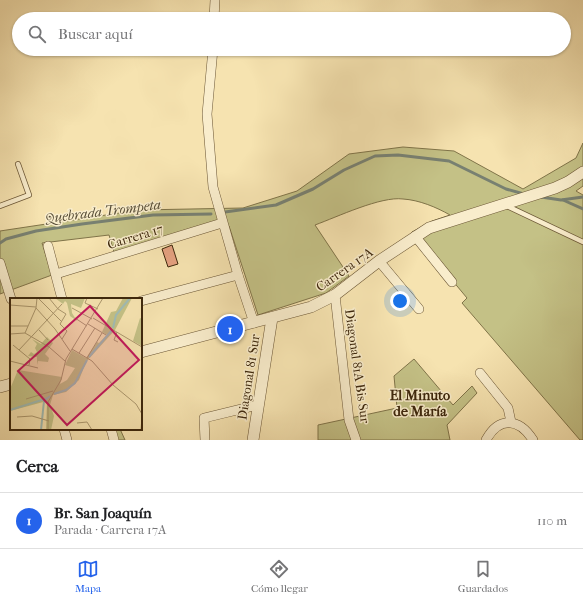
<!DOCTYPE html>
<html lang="es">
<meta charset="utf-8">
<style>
:root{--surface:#fff;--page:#f6f6f6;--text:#202124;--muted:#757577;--line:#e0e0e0;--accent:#2563eb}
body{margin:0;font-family:"IM FELL French Canon",serif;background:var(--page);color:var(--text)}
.you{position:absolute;left:400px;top:301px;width:14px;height:14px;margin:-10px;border:3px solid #fff;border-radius:50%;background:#1a73e8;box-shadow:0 0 0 6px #1a73e833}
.badge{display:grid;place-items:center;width:26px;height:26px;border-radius:50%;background:var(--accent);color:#fff;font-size:13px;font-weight:700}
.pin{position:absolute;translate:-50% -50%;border:2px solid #fff;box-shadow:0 1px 4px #0006}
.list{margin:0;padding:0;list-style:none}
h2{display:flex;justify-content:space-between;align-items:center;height:52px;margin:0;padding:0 16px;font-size:17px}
h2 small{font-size:13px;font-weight:400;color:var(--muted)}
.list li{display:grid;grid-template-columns:26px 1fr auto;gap:12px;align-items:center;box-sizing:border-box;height:56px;padding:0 16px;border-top:1px solid var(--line)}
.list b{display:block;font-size:15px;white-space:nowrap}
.list p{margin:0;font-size:13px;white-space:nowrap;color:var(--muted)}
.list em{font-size:13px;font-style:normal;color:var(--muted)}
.icon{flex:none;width:22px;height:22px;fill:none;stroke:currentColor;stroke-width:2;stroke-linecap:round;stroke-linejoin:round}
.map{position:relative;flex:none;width:583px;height:440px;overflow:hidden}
.search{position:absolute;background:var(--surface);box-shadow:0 1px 3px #0004;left:12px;right:12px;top:12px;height:44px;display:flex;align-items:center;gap:10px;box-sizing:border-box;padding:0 14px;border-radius:22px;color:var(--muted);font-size:15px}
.sheet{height:108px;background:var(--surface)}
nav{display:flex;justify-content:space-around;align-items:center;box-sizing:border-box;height:56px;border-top:1px solid var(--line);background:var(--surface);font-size:11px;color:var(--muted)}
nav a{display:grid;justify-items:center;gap:2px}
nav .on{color:var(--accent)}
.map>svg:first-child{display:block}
.green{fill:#c4c186;stroke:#807449}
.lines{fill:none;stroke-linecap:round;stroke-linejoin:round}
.stream{stroke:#788071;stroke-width:3}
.building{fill:#e4a180;stroke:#3d270c}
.service-casing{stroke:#6b5635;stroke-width:6}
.minor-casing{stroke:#6b5635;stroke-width:10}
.tertiary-casing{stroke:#6b5635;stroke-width:12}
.service{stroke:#f9edcc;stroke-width:4.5}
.minor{stroke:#f9edcc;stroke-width:9}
.tertiary{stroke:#f9edcc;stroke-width:11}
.labels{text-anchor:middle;stroke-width:3;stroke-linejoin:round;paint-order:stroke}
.street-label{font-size:13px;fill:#3d270c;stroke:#f9edcc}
.water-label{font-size:14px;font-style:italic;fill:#564c36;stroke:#f9edcc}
.neighbourhood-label{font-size:14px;font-weight:bold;fill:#3d270c;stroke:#f9edcc}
.inset-river{fill:none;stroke:#a0bcb5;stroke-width:2}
.inset-road{fill:none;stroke:#ac986e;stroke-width:1}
.view{fill:#c2185b;fill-opacity:0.15;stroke:#c2185b;stroke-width:2}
.inset-edge{fill:none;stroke:#3d270c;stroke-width:2}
</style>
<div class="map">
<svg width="583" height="440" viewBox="0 0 583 440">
<rect width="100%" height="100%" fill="#f6e3b0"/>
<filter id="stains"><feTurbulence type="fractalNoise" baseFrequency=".005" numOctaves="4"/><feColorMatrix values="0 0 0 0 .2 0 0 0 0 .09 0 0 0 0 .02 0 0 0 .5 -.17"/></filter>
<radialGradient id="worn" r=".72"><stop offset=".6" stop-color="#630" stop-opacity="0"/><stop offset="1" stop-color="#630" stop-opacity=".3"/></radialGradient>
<g class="green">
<path d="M583 143V186L576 191 583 195V440H580L462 303 467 298 412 232 432 221 450 215C436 207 419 200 403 199 381 196 337 217 315 225L349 276 326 293 258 315 229 226 114 252 109 235 42 243 52 275 0 294V231L139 210 243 208 297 191 349 154 403 147 454 151 523 189 576 158Z"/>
<path d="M414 359 453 405 472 386 477 393 447 425 450 440H318V425L397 408 394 376Z"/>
<path d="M113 429H120L125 440H115Z"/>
</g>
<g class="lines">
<g class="stream">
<path d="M541 197 561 200 583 197"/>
<path d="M563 200 583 209"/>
<path d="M225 212 276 205 313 189 344 170 375 156 398 155 449 161 506 189 524 194"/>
<path d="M0 243 6 239 36 231 82 224 153 215 211 214"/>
</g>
</g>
<path class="building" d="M172 245 178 264 168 267 162 249Z"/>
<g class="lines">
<defs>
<g id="service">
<path d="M0 206 29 195 18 164"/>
<path d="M507 206 583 242"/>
</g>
<g id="minor">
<path d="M214 19 215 0"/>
<path d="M213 49 207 114 213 187 238 275 254 323"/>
<path d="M415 236 452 282"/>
<path d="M48 246 62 299"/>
<path d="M379 261 419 309"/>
<path d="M0 263 11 299"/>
<path d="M56 274 222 223"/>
<path d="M335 295 349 420 356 440"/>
<path d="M141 301 238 275"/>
<path d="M480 373 508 408 511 422"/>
<path d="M64 429 67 440"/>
<path d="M111 429 114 440"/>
<path d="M205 440 204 418 258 405"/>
<path d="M486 440C499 416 519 418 533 440"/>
</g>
<g id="tertiary">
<path d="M141 352 311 307 335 295 379 261 429 228 555 188 568 182 583 172"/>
<path d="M0 387 11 384"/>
<path d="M253 440 272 318"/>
</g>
</defs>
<use href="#service" class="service-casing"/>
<use href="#minor" class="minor-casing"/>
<use href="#tertiary" class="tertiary-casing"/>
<use href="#service" class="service"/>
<use href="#minor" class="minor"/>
<use href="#tertiary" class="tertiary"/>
</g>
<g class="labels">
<g class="street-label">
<text transform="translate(135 236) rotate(-17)" y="5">Carrera 17</text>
<text transform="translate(344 269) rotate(-35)" y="5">Carrera 17A</text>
<text transform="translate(358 366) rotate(82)" y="5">Diagonal 81A Bis Sur</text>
<text transform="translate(248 377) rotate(-81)" y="5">Diagonal 81 Sur</text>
</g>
<g class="water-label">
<text transform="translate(103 211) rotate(-7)" y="5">Quebrada Trompeta</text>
</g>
<g class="neighbourhood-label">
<text x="420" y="400">El Minuto<tspan x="420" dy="16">de María</tspan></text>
</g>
</g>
<g transform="translate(10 298)">
<rect width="132" height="132" fill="#f6e3b0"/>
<path d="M45 0H75L71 10 61 6 62 15 67 23 60 18 57 5 55 3 53 6ZM113 0H122L105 32 76 64 69 82 56 94 43 97 40 107 44 118 41 132H36L37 103 0 113V91L8 72 52 79 50 86 57 82 65 70 55 67 62 52 76 60 87 44 89 45 97 37 92 34 101 14 106 13ZM130 20 132 21V48L123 43ZM37 39 43 45 35 56 39 60 38 64 28 63 27 67V59L18 58 21 54 24 56 27 54 25 50 27 46 22 41 31 46Z" fill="#c4c186"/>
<path class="inset-river" d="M103 30 106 17 120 0M79 59 102 32M44 96 56 92 65 85 77 62M0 112 38 100M31 132 34 103 40 98"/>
<path class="inset-road" d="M28 0 52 24M39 0 48 11 56 16 50 26 57 33 52 41M77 0 75 5 88 11M0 7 26 9M26 10 45 31 60 53M62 10 82 21M65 20 77 28M83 20 132 49M78 26 96 37M0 28H18M29 32 38 42M107 34 104 42 108 44M15 35 26 10 27 0M0 36 15 35 39 49 55 63M3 47 20 61 19 67M62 51 82 63 103 87 126 106 132 116M9 52 52 6M69 55 85 30M77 60 92 35M0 63 28 70M16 101 43 93M7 119 22 118 39 123M67 125 77 124 82 132M38 132V104L51 82 56 61 93 0M131 132 132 119"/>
<path class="view" d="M80 8 129 62 57 127 8 73Z"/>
<rect width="132" height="132" class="inset-edge"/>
</g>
<rect width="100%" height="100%" filter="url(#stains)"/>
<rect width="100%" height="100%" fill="url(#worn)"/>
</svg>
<div class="you"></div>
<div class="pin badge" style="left:230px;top:329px">1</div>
<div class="search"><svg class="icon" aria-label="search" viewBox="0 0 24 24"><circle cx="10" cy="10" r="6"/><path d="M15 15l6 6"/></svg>Buscar aquí</div>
</div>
<section class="sheet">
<h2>Cerca<small></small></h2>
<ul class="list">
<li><span class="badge">1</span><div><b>Br. San Joaquín</b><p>Parada · Carrera 17A</p></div><em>110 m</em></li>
</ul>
</section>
<nav>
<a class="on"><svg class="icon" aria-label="map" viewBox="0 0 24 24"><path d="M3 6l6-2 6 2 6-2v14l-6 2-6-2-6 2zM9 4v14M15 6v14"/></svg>Mapa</a>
<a><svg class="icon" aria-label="directions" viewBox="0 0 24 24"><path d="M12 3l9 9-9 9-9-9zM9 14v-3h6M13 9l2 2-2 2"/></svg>Cómo llegar</a>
<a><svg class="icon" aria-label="saved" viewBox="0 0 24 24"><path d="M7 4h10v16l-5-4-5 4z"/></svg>Guardados</a>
</nav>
